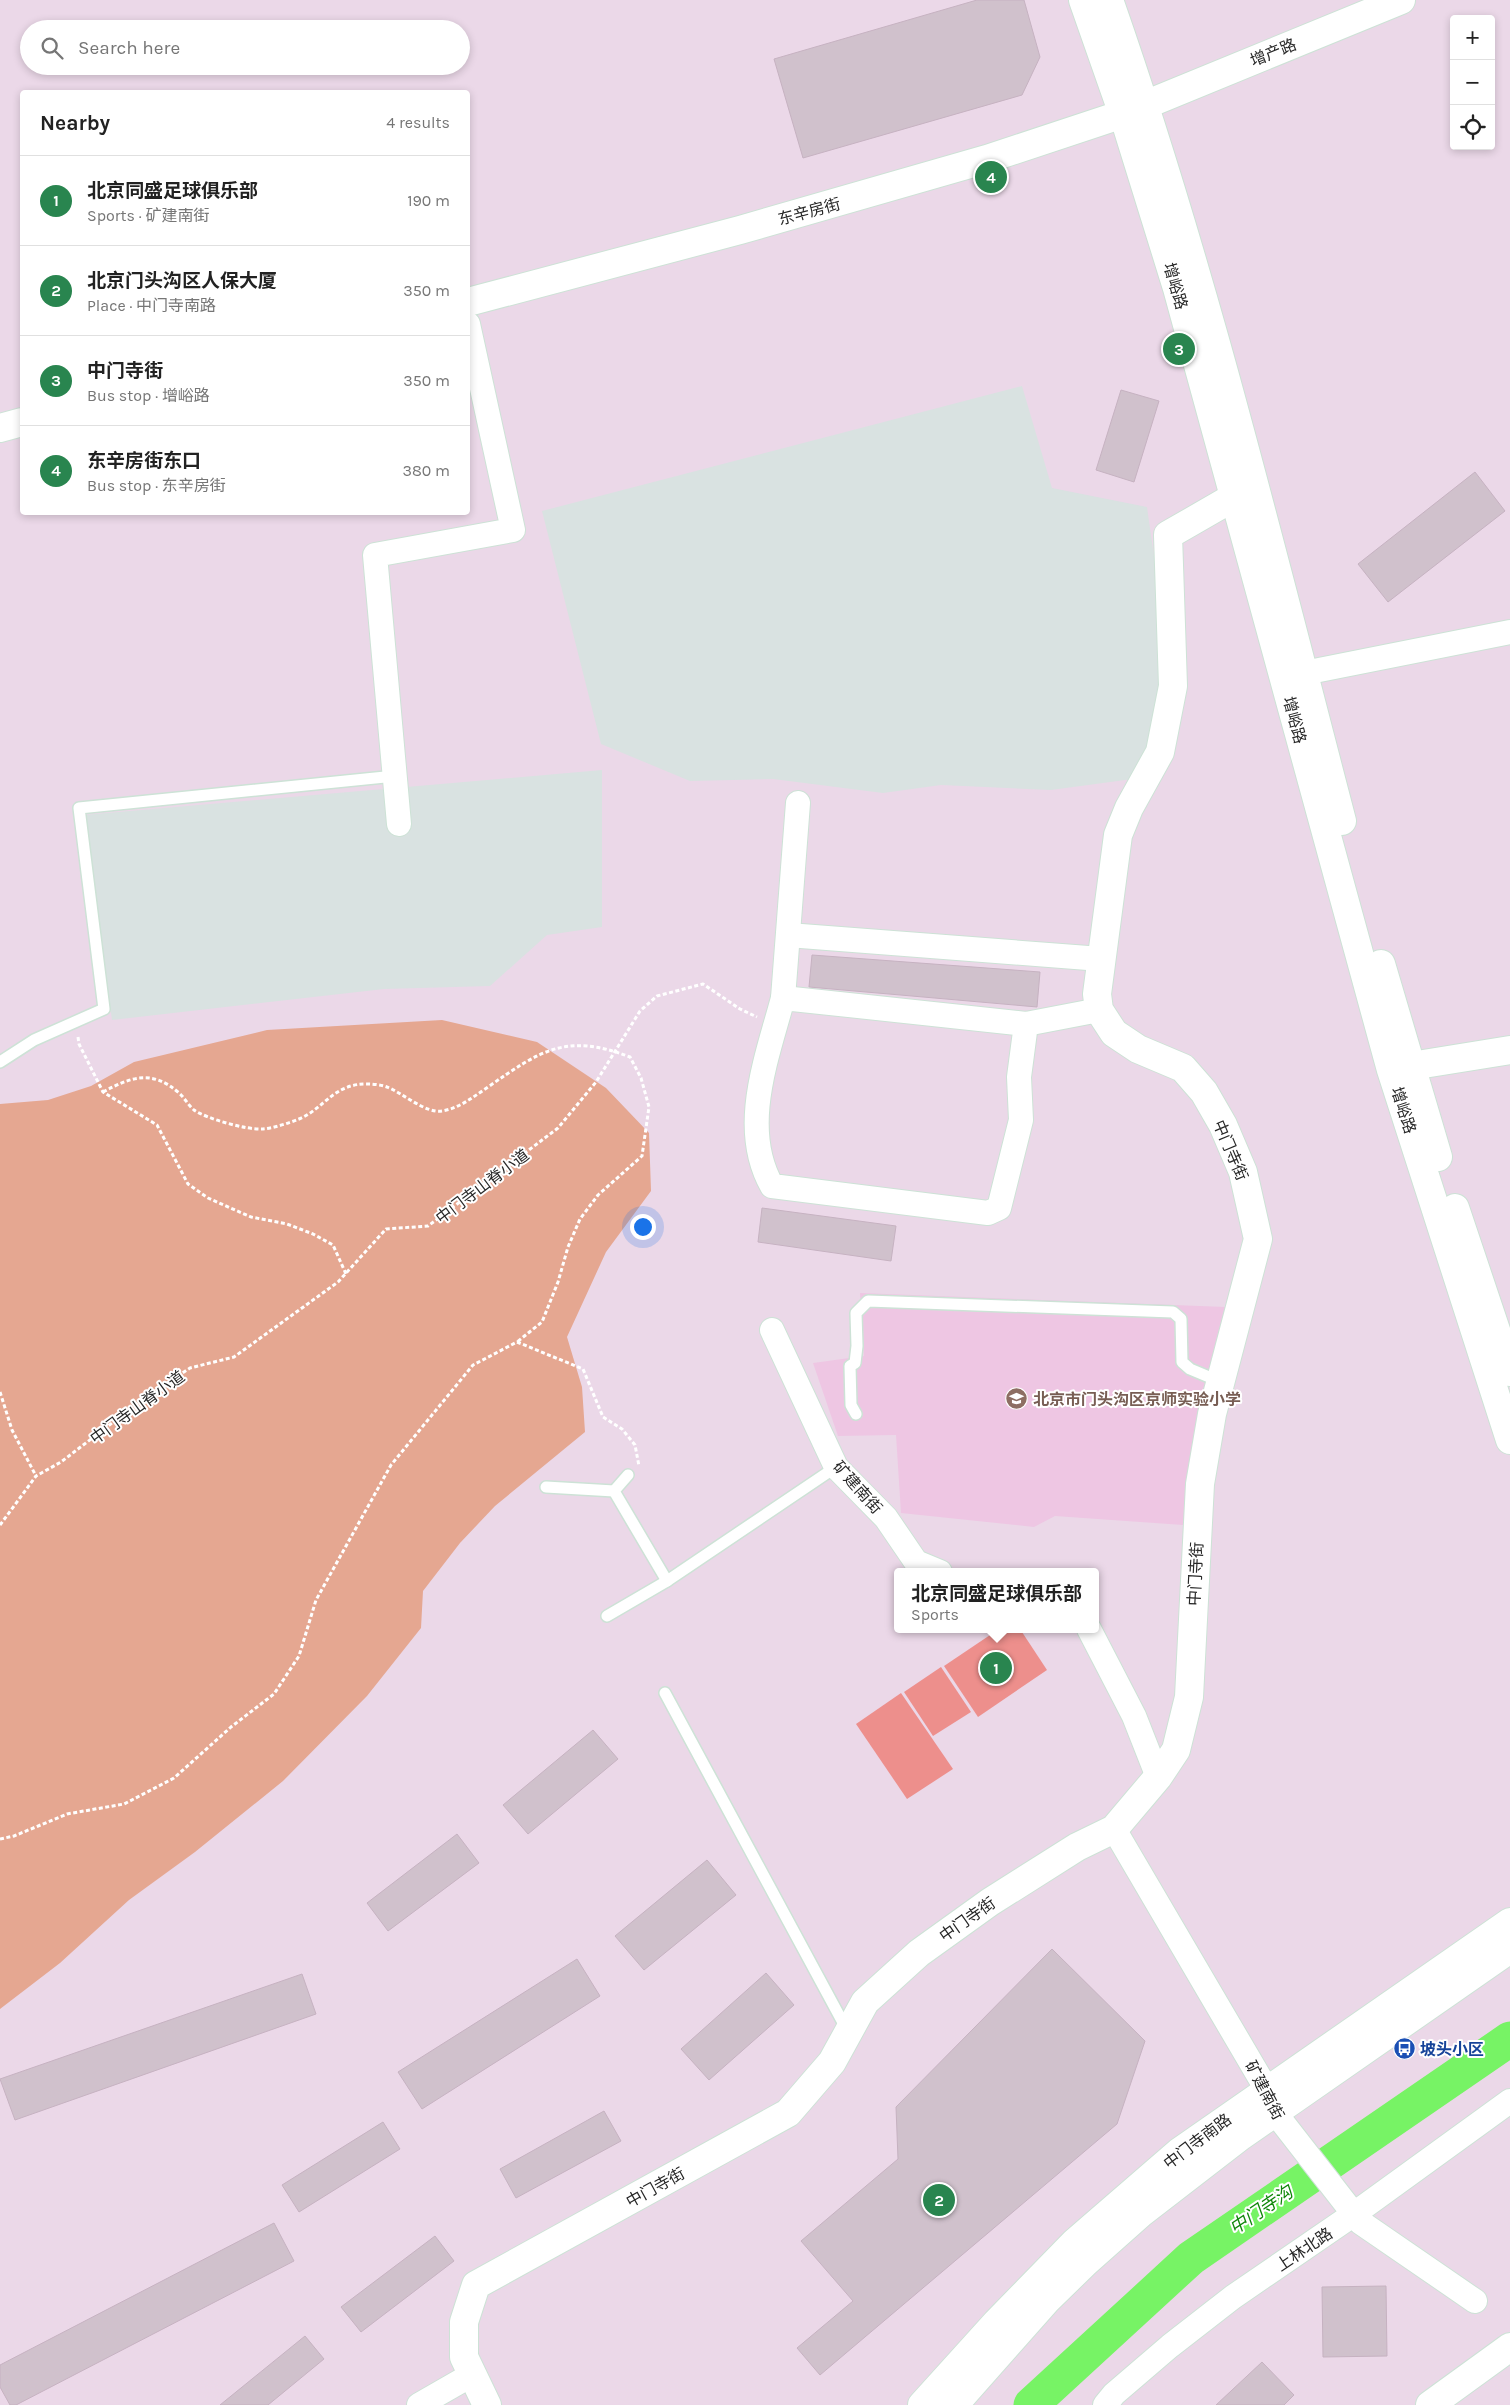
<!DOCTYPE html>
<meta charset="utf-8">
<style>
:root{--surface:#fff;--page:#f6f6f6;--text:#222;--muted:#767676;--line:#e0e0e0;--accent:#29854f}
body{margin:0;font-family:Karla,"Noto Sans SC",sans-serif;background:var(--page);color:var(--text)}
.controls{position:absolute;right:15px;top:15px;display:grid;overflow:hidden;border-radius:5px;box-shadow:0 2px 8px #0003}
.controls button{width:45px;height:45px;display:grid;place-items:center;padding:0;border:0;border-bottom:1px solid var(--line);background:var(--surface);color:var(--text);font:25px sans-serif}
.you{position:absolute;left:642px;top:1226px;width:18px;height:18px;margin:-12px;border:4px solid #fff;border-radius:50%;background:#1a73e8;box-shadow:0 0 0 8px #1a73e833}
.badge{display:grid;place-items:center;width:32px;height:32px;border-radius:50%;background:var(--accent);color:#fff;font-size:16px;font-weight:700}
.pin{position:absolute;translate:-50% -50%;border:2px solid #fff;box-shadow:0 1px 5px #0006}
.popup{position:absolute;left:894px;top:1568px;width:205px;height:65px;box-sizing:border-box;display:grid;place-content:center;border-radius:5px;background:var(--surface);filter:drop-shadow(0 1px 4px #0005);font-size:16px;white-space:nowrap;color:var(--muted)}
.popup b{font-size:19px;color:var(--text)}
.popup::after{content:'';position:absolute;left:50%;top:100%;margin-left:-10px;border:10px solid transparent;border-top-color:var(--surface)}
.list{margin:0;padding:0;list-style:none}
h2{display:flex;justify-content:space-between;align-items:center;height:65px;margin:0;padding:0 20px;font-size:21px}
h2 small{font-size:16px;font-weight:400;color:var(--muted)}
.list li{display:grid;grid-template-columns:32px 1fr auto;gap:15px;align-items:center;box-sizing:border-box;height:90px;padding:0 20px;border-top:1px solid var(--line)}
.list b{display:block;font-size:19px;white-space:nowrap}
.list p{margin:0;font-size:16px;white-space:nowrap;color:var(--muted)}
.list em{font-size:16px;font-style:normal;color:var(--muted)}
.icon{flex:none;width:28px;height:28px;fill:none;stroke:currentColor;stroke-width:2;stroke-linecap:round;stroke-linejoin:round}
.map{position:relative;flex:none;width:1510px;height:2405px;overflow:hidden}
.search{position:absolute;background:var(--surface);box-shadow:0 2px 8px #0003;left:20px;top:20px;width:450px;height:55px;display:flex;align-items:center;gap:12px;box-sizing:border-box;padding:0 18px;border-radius:28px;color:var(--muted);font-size:19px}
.panel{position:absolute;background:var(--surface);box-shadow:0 2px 8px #0003;left:20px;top:90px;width:450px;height:425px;border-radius:5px}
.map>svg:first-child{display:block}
.industrial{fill:#d9e2e1}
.education{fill:#eec6e3}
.green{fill:#e5a791}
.pitch{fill:#ed8f8c}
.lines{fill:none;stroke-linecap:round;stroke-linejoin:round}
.river{stroke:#77f365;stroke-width:35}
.building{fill:#d0c1cc;stroke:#c6b2c1}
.service-casing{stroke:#cde2d6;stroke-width:14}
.minor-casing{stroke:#cde2d6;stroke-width:26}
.tertiary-casing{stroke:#cde2d6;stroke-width:30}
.secondary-casing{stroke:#cde2d6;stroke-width:30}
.path{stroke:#fff;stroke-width:3;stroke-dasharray:4 2.5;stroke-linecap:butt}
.service{stroke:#fff;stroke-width:11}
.minor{stroke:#fff;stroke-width:24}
.tertiary{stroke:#fff;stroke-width:28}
.secondary{stroke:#fff;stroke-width:28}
.labels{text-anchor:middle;stroke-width:4;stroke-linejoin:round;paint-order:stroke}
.street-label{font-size:16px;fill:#272727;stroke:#fff}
.education-label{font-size:16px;font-weight:bold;fill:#785e54;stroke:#fff;text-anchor:start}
.transit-label{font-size:16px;font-weight:bold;fill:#164399;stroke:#fff;text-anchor:start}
.water-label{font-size:18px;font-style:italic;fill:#0f8609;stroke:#fff}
</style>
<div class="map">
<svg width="1510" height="2405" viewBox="0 0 1510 2405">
<rect width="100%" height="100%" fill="#ebd8e8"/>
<g class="industrial">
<path d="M1022 386 1052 488 1147 507 1160 599 1159 699 1140 778 1051 790 941 785 883 793 773 779 690 781 601 744 542 511Z"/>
<path d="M602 770V927L547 935 490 986 384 989 112 1020 84 815Z"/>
</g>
<path class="education" d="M860 1293 1226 1307 1183 1525 1055 1516 1034 1527 901 1513 896 1435 838 1436 813 1363 864 1356Z"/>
<path class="green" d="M442 1020 537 1042 606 1088 649 1133 651 1191 606 1252 567 1337 582 1387 585 1432 495 1506 460 1543 423 1591 421 1628 367 1696 283 1781 195 1852 129 1900 60 1963 0 2009V1104L48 1100 91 1086 134 1062 267 1030Z"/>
<g class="pitch">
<path d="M999 1629H1020L1047 1670 978 1717 944 1666Z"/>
<path d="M941 1667 971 1712 933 1736 904 1692Z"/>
<path d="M901 1693 953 1769 907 1799 856 1724Z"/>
</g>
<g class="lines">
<path class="river" d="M1031 2405 1191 2258 1510 2039"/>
</g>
<g class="building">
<path d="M977 0H1024L1040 57 1022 95 803 158 774 59Z"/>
<path d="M1121 390 1159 401 1134 482 1096 470Z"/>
<path d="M1475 472 1505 511 1388 602 1358 564Z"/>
<path d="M812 955 1040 972 1037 1007 809 987Z"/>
<path d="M762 1208 896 1226 891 1261 758 1242Z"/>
<path d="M593 1730 618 1759 528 1834 503 1805Z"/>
<path d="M457 1834 479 1863 388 1931 367 1903Z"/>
<path d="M707 1860 736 1895 644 1970 615 1936Z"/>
<path d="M1052 1949 1145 2041 1117 2124 820 2375 797 2348 853 2301 801 2241 898 2159 896 2107Z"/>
<path d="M577 1959 600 1996 422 2109 398 2072Z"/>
<path d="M766 1973 794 2005 709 2080 681 2049Z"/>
<path d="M302 1974 316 2014 15 2120 0 2079Z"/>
<path d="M604 2111 621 2141 516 2198 500 2169Z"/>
<path d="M383 2122 400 2149 299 2212 282 2185Z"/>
<path d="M274 2223 294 2261 16 2405H10L0 2387V2365Z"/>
<path d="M435 2236 454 2261 361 2332 341 2307Z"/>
<path d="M1386 2286 1387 2356 1323 2357 1322 2287Z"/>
<path d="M305 2336 324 2359 268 2405H220Z"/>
<path d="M1262 2362 1294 2395 1284 2405H1216Z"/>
</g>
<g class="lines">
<defs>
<g id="service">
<path d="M0 1062 34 1040 104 1009 79 808 395 776"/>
<path d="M856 1414 851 1405 850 1366 855 1363 857 1346 856 1313 868 1301 1173 1312 1181 1319 1182 1362 1190 1369 1221 1382"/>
<path d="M628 1475 614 1491 667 1581"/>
<path d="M546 1487 614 1491"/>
<path d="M607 1616 667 1581 836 1467"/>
<path d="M665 1693 847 2030"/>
</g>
<g id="minor">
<path d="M1304 673 1510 632"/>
<path d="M399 824 375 555 513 530 468 324"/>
<path d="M788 935 1101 959"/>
<path d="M783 998 798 803"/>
<path d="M1026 1024 1019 1077 1021 1120 999 1208 988 1213 772 1186C739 1128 767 1058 783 998L1026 1024 1099 1010"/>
<path d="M772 1330 836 1467 886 1518 916 1562 940 1572"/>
<path d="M1089 1629 1134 1716 1158 1777"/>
<path d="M1114 1829 1267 2090 1276 2114 1360 2222 1475 2301"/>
<path d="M419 2405 473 2374"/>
<path d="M1105 2405 1114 2394 1170 2346 1233 2297 1354 2214 1510 2101"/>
</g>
<g id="tertiary">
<path d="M1083 0 1123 114 1177 288 1391 1070 1510 1440"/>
<path d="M1109 0C1203 268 1270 546 1342 821"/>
<path d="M468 302 740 230 987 159 1123 114 1401 0"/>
<path d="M0 428 22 422"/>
<path d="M1381 964 1438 1157"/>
<path d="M1411 1066 1510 1050"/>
<path d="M1455 1208 1510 1372"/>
<path d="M487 2405 464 2357V2322L476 2285 788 2113 832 2062 865 2002 919 1953 990 1902 1077 1847 1114 1829 1158 1777 1176 1750 1189 1697 1200 1484 1212 1414 1258 1239 1243 1172 1223 1125 1204 1092 1183 1068 1138 1049 1114 1033 1099 1010 1097 994 1118 835 1129 808 1160 752 1173 686 1168 535 1234 497"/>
<path d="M1430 2405 1510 2347"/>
</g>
<g id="secondary">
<path d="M922 2405 997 2322 1075 2242 1179 2152 1510 1922"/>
<path d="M954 2405 1047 2300 1086 2262 1140 2214 1241 2136 1510 1949"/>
</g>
</defs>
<use href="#service" class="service-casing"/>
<use href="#minor" class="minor-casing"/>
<use href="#tertiary" class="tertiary-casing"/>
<use href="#secondary" class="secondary-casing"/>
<g class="path">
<path d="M78 1037 79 1044 103 1092 157 1125 188 1184 208 1198 251 1217 287 1224 313 1234 333 1245 346 1274"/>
<path d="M103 1092C131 1077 152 1069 179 1093 184 1097 188 1105 194 1110 207 1119 247 1130 263 1129 274 1128 289 1123 299 1119 325 1108 334 1083 368 1084 374 1084 382 1085 387 1087 401 1092 426 1114 442 1111 460 1108 473 1097 488 1087 540 1051 566 1032 630 1057L641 1078 649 1107 642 1156 598 1195 580 1219 568 1247 558 1282 542 1322 517 1342"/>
<path d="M0 1392 12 1430 36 1476"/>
<path d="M0 1525 36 1476 61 1462 146 1397 190 1368 234 1357 338 1282 386 1229 428 1226 558 1128 596 1082 640 1011 657 996 703 984 740 1009 757 1017"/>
<path d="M0 1839 14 1836 67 1814 124 1804 174 1778 231 1727 274 1694 299 1656 316 1600 391 1465 473 1365 517 1342 583 1369 603 1417 622 1429 635 1445 639 1466"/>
</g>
<use href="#service" class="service"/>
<use href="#minor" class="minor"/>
<use href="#tertiary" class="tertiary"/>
<use href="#secondary" class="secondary"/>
</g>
<defs>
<symbol id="school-disc" viewBox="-11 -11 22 22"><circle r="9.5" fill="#8d6e63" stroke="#fff"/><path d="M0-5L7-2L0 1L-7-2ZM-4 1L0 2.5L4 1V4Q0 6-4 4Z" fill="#fff"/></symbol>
<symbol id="bus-disc" viewBox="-11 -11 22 22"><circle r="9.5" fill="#1a4fb4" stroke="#fff"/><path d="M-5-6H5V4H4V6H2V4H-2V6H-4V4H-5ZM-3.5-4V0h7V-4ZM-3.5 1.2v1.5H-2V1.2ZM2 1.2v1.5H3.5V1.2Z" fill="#fff"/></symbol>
</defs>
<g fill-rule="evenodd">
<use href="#school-disc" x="1004" y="1386" width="25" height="25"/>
<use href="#bus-disc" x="1392" y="2036" width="25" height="25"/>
</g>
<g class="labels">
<g class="street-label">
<text transform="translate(1273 52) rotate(-22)" y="6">增产路</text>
<text transform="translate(809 211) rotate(-15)" y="6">东辛房街</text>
<text transform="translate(1176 286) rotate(74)" y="6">增峪路</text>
<text transform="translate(1295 720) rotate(75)" y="6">增峪路</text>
<text transform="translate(1404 1110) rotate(72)" y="6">增峪路</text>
<text transform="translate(1231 1150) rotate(67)" y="6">中门寺街</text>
<text transform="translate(482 1186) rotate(-37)" y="6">中门寺山脊小道</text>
<text transform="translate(137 1407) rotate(-36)" y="6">中门寺山脊小道</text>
<text transform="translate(858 1487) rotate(48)" y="6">矿建南街</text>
<text transform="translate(1195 1574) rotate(-87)" y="6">中门寺街</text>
<text transform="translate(967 1919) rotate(-35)" y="6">中门寺街</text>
<text transform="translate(1265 2090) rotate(62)" y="6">矿建南街</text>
<text transform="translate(1197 2141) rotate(-37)" y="6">中门寺南路</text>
<text transform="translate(655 2187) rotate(-29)" y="6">中门寺街</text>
<text transform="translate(1304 2249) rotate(-34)" y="6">上林北路</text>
</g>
<g class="education-label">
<text x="1033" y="1405">北京市门头沟区京师实验小学</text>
</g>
<g class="transit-label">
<text x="1420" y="2055">坡头小区</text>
</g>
<g class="water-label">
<text transform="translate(1261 2210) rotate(-34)" y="6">中门寺沟</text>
</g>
</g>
</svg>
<div class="controls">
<button>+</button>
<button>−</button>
<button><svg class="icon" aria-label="locate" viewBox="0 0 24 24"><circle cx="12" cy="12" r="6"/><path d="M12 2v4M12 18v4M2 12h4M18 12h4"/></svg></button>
</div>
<div class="you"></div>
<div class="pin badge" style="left:996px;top:1668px">1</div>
<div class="popup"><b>北京同盛足球俱乐部</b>Sports</div>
<div class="pin badge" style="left:939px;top:2200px">2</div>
<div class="pin badge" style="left:1179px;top:349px">3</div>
<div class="pin badge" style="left:991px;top:177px">4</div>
<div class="search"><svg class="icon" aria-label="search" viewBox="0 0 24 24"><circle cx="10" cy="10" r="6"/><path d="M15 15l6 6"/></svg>Search here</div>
<section class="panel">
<h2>Nearby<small>4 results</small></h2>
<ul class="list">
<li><span class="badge">1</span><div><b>北京同盛足球俱乐部</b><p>Sports · 矿建南街</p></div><em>190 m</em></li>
<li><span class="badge">2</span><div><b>北京门头沟区人保大厦</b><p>Place · 中门寺南路</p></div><em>350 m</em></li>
<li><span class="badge">3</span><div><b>中门寺街</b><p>Bus stop · 增峪路</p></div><em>350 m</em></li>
<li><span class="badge">4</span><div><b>东辛房街东口</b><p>Bus stop · 东辛房街</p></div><em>380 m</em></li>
</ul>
</section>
</div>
